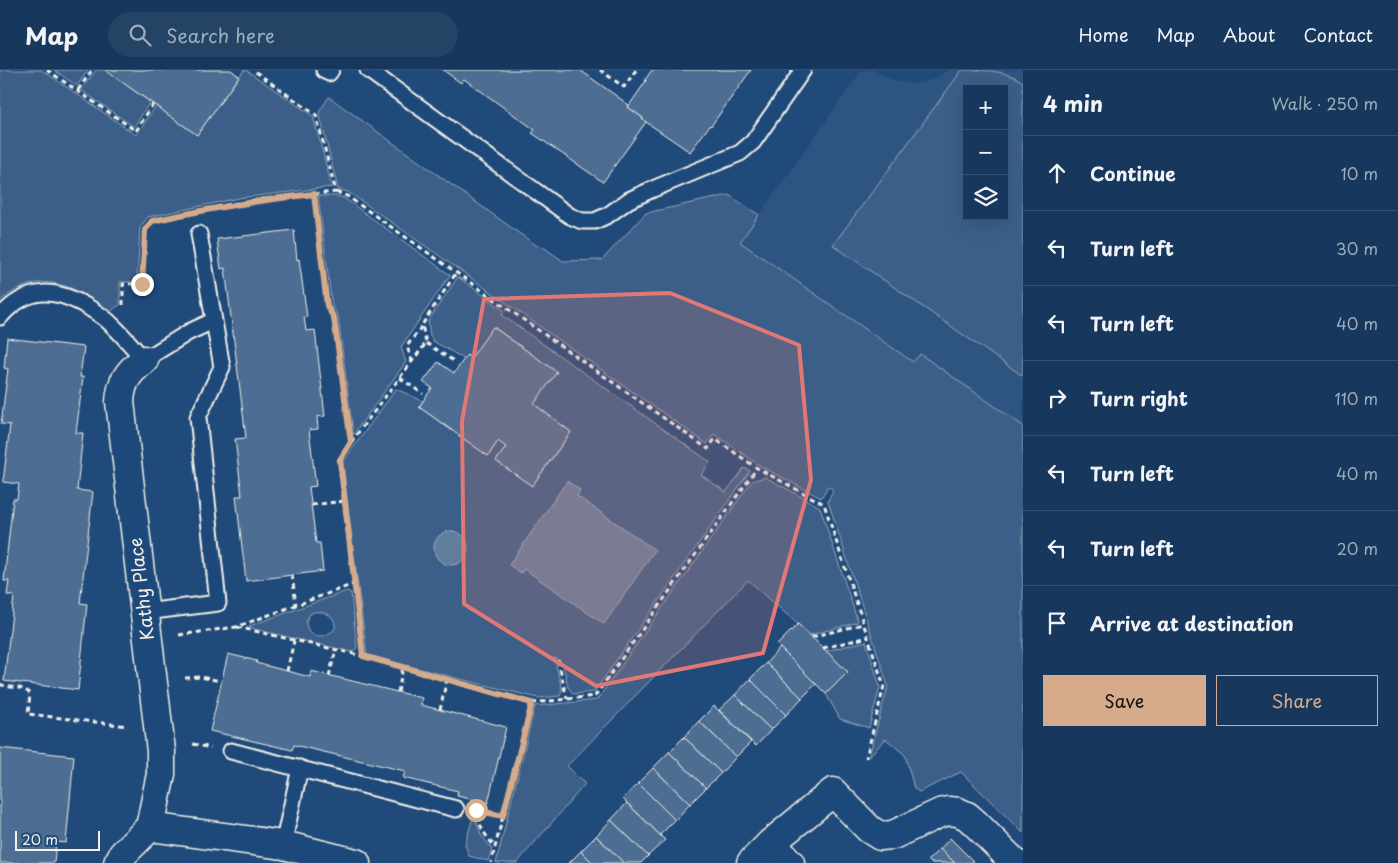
<!DOCTYPE html>
<meta charset="utf-8">
<style>
:root{--surface:#17385c;--page:#244365;--text:#f1f3f6;--muted:#9eacbb;--line:#365272;--accent:#d6ab8b}
body{margin:0;font-family:"Playpen Sans",sans-serif;background:var(--page);color:var(--text)}
.controls{position:absolute;right:15px;top:15px;display:grid;overflow:hidden;border-radius:0px;box-shadow:0 5px 20px #0002}
.controls button{width:45px;height:45px;display:grid;place-items:center;padding:0;border:0;border-bottom:1px solid var(--line);background:var(--surface);color:var(--text);font:25px sans-serif}
.scale{position:absolute;left:15px;bottom:12px;width:85px;box-sizing:border-box;padding-left:5px;border:2px solid #f4f1e8;border-top:0;font-size:14px;line-height:18px;white-space:nowrap;color:#f4f1e8;-webkit-text-stroke:4px #1f4a7a;paint-order:stroke}
.stop{position:absolute;width:15px;height:15px;margin:-11px;border:4px solid #d6ab8b;border-radius:50%;background:#fff}
.stop.end{background:#d6ab8b;border-color:#fff;box-shadow:0 1px 5px #0008}
.list{margin:0;padding:0;list-style:none}
h2{display:flex;justify-content:space-between;align-items:center;height:65px;margin:0;padding:0 20px;font-size:21px}
h2 small{font-size:16px;font-weight:400;color:var(--muted)}
.list li{display:grid;grid-template-columns:32px 1fr auto;gap:15px;align-items:center;box-sizing:border-box;height:75px;padding:0 20px;border-top:1px solid var(--line)}
.list b{display:block;font-size:19px;white-space:nowrap}
.list em{font-size:16px;font-style:normal;color:var(--muted)}
.actions{display:flex;gap:10px;padding:15px 20px}
.actions a{flex:1;padding:11px 0;border:1px solid var(--accent);border-radius:0px;text-align:center;font-size:18px;color:var(--accent)}
.actions .main{background:var(--accent);color:#111}
.icon{flex:none;width:28px;height:28px;fill:none;stroke:currentColor;stroke-width:2;stroke-linecap:round;stroke-linejoin:round}
.map{position:relative;flex:none;width:1023px;height:793px;overflow:hidden}
header{display:flex;align-items:center;gap:30px;box-sizing:border-box;height:70px;padding:0 25px;background:var(--surface);border-bottom:1px solid var(--line)}
header strong{font-size:24px}
nav{display:flex;gap:28px;margin-inline-start:auto;font-size:18px}
.search{width:350px;height:45px;background:var(--page);display:flex;align-items:center;gap:12px;box-sizing:border-box;padding:0 18px;border-radius:28px;color:var(--muted);font-size:19px}
main{display:flex}
aside{flex:1;background:var(--surface)}
.map>svg:first-child{display:block}
.built{fill:#2d5581;fill-rule:evenodd}
.green{fill:#3a5f88;stroke:#97a8b8;fill-rule:evenodd}
.water{fill:#627e9d;stroke:#9cacbb}
.building{fill:#4d6e92;stroke:#f4f1e8}
.lines{fill:none;stroke-linecap:round;stroke-linejoin:round}
.lane-casing{stroke:#f4f1e8;stroke-width:19}
.street-casing{stroke:#f4f1e8;stroke-width:31}
.path{stroke:#f4f1e8;stroke-width:3;stroke-dasharray:5 4;stroke-linecap:butt}
.lane{stroke:#1f4a7a;stroke-width:15}
.street{stroke:#1f4a7a;stroke-width:28}
.route{stroke:#d6ab8b;stroke-width:6}
.marked{fill:#e27875;fill-opacity:0.2;stroke:#e27875;stroke-width:4;stroke-linejoin:round}
.labels{text-anchor:middle;stroke-width:4;stroke-linejoin:round;paint-order:stroke}
.street-label{font-size:18px;fill:#f4f1e8;stroke:#1f4a7a}
</style>
<header>
<strong>Map</strong>
<div class="search"><svg class="icon" aria-label="search" viewBox="0 0 24 24"><circle cx="10" cy="10" r="6"/><path d="M15 15l6 6"/></svg>Search here</div>
<nav><a>Home</a><a>Map</a><a>About</a><a>Contact</a></nav>
</header>
<main>
<div class="map">
<svg width="1023" height="793" viewBox="0 0 1023 793">
<rect width="100%" height="100%" fill="#1f4a7a"/>
<filter id="ink" filterUnits="userSpaceOnUse"><feTurbulence type="fractalNoise" baseFrequency=".02" numOctaves="2"/><feDisplacementMap in="SourceGraphic" scale="10" xChannelSelector="R" yChannelSelector="G"/><feConvolveMatrix kernelMatrix="1 2 1 2 8 2 1 2 1" color-interpolation-filters="sRGB"/></filter>
<g filter="url(#ink)">
<path class="built" d="M862 0H875L894 11 914 14 925 12 936 8 948 0H1023V356L920 284 914 292 740 172ZM967 19H1004V146H967Z"/>
<g class="green">
<path d="M0 0H42L136 65 156 36 197 65 244 0H246L313 46 332 117 239 128 148 147 140 157 137 212H120V235L115 238 110 242C73 214 40 198 0 231Z"/>
<path d="M54 0H88L77 16Z"/>
<path d="M96 0H105L150 32 134 57 81 20Z"/>
<path d="M962 0C984 0 1006 0 1023 12V306L833 175ZM967 19H1004V146H967Z"/>
<path d="M329 27 537 176 539 174 563 191 602 190 646 143 729 125 759 145 740 172 913 292 920 284 1023 356V763L961 702 919 722 914 718 905 685 886 669 869 686 888 616 828 431 833 420 828 416 821 428 762 397 714 364 707 374 357 128 348 122 338 119 319 42Z"/>
<path d="M318 126H337L344 128 450 205 401 277 406 292 353 365 338 246 332 236Z"/>
<path d="M458 207 505 241 502 245 710 392 701 405 726 422 744 398 750 401 594 622 573 624 568 617 563 594 554 587 562 619 560 626 538 628 367 586 342 393 396 319 423 331 419 337 488 386 498 371 506 377 496 391 532 416 571 362 534 334 556 302 494 257 471 288 467 285 464 289 433 271 430 266 428 251Z"/>
<path d="M765 407 820 437 858 552 810 565 748 510 567 696 585 714 517 793H496L535 636 597 630 752 411Z"/>
<path d="M347 521 351 523 357 578 352 582 254 559 249 556ZM314 542C326 541 336 546 335 559 324 569 307 570 306 551L310 544Z"/>
<path d="M866 571 880 617 869 658 840 649 826 624 848 602 826 581Z"/>
<path d="M474 744 481 765 492 779 488 791 469 786 465 774Z"/>
</g>
<g class="water">
<path d="M567 411 580 420 577 426 655 480 604 554 524 499 521 503 509 495Z"/>
<circle cx="451" cy="478" r="17"/>
</g>
<g class="building">
<path d="M105 0H231L239 6 197 65Z"/>
<path d="M443 0H580L629 35 628 37 643 48H642L646 52 603 112 532 63 535 60 464 9 461 13Z"/>
<path d="M652 0H751L711 56 710 55 690 82 646 52 642 48H643L628 37 646 11 645 10Z"/>
<path d="M294 160 297 190 299 189 307 247H304L306 261 315 260 325 346 317 347 318 359 309 360 316 416 309 417 316 473H320L323 501 246 511 236 426H242L235 369 246 368 225 198 221 199 217 169Z"/>
<path d="M493 257 557 302 534 334 571 362 532 416 496 391 506 377 498 371 488 386 419 337 432 318 423 312 438 292 454 303 467 285 471 288Z"/>
<path d="M7 268 84 277 80 307H83L76 363H83L77 420 93 422 80 533 87 534 78 620 4 611 14 526 7 525 9 511H4L13 429H17L19 414 3 412 10 355 1 354 8 299 4 298Z"/>
<path d="M798 554 848 602 826 624 777 575Z"/>
<path d="M780 578 816 614 802 628 766 593Z"/>
<path d="M228 584 257 591 256 593 310 607 311 601 422 628 421 635 506 657 488 733 457 726 458 721 403 708 405 701 294 675 292 680 210 661Z"/>
<path d="M766 593 802 628 786 645 750 609Z"/>
<path d="M750 609 786 645 771 660 735 625Z"/>
<path d="M735 625 771 660 756 676 719 640Z"/>
<path d="M714 636 751 672 736 687 699 651Z"/>
<path d="M699 651 736 687 721 703 684 667Z"/>
<path d="M684 667 721 703 706 718 669 682Z"/>
<path d="M0 678 74 686 66 773 56 772 54 793H0Z"/>
<path d="M669 682 706 718 690 734 653 698Z"/>
<path d="M653 698 690 734 675 750 638 713Z"/>
<path d="M638 713 675 750 660 765 623 729Z"/>
<path d="M627 733 665 770 648 786 611 750Z"/>
<path d="M611 750 648 786 641 793H624L596 766Z"/>
<path d="M596 766 624 793H593L581 781Z"/>
<path d="M950 768 973 791 970 793H955L940 779Z"/>
<path d="M940 779 955 793H931L928 790Z"/>
<path d="M581 781 593 793H569Z"/>
</g>
<g class="lines">
<defs>
<g id="lane">
<path d="M324 0 329 3 331 0"/>
<path d="M368 0 570 146 582 151H595L608 145 629 130 653 119 740 83 753 72 803 0"/>
<path d="M0 247C28 215 57 218 91 239 97 243 104 247 110 253 122 264 133 277 144 290L189 262 213 251"/>
<path d="M145 542 218 533 198 347 222 297 199 164"/>
<path d="M231 681 456 739"/>
<path d="M283 775 300 698"/>
</g>
<g id="street">
<path d="M144 290C128 302 121 312 120 332L161 681V704L150 757"/>
<path d="M771 773 790 793"/>
<path d="M118 793 123 784 150 757 283 775 356 793"/>
<path d="M751 793 771 773 833 722 869 759 880 766 893 765 940 743 949 741 958 742 967 746 975 753 1015 793"/>
</g>
</defs>
<use href="#lane" class="lane-casing"/>
<use href="#street" class="street-casing"/>
<g class="path">
<path d="M47 0 136 61 153 34"/>
<path d="M600 0 624 17 636 0"/>
<path d="M78 20 92 0"/>
<path d="M336 122 347 126 708 379 715 369 757 398 824 434 884 616 866 688"/>
<path d="M314 123 327 235 334 248 351 372 339 390 363 586 532 633 491 793"/>
<path d="M198 141 256 130 336 122 316 45 253 0"/>
<path d="M123 235V214H142L145 160 152 151 190 143"/>
<path d="M426 273 455 292"/>
<path d="M412 292 407 276 422 256"/>
<path d="M400 308 423 324"/>
<path d="M351 372 426 273 422 255 456 203"/>
<path d="M312 435 344 431"/>
<path d="M292 505 296 535"/>
<path d="M237 557 363 586"/>
<path d="M179 565 236 557 354 514"/>
<path d="M812 567 863 554"/>
<path d="M823 578 868 567"/>
<path d="M558 590 567 629"/>
<path d="M287 601 294 571"/>
<path d="M329 606 336 580"/>
<path d="M185 608 200 607 221 611"/>
<path d="M0 614C11 620 21 614 30 624L28 644 128 656"/>
<path d="M398 622 403 597"/>
<path d="M532 633 595 626 757 398"/>
<path d="M440 640 447 609"/>
<path d="M193 674 211 678"/>
<path d="M477 740 503 746"/>
<path d="M478 746C480 759 487 767 495 777"/>
</g>
<use href="#lane" class="lane"/>
<use href="#street" class="street"/>
</g>
</g>
<g class="lines" filter="url(#ink)">
<path class="route" d="M142 214 145 160 152 151C206 139 259 130 314 124L327 236 334 248 351 372 340 390 363 586 532 633 503 746 476 740"/>
</g>
<path class="marked" d="M670 223 799 275 811 410 763 583 596 616 464 534 462 351 484 229Z"/>
<g class="labels">
<g class="street-label">
<text transform="translate(142 519) rotate(-97)" y="6">Kathy Place</text>
</g>
</g>
</svg>
<div class="controls">
<button>+</button>
<button>−</button>
<button><svg class="icon" aria-label="layers" viewBox="0 0 24 24"><path d="M12 4l9 5-9 5-9-5zM3 14l9 5 9-5"/></svg></button>
</div>
<div class="scale">20 m</div>
<div class="stop" style="left:476px;top:740px"></div>
<div class="stop end" style="left:142px;top:214px"></div>
</div>
<aside>
<h2>4 min<small>Walk · 250 m</small></h2>
<ul class="list">
<li><svg class="icon" aria-label="ahead" viewBox="0 0 24 24"><path d="M12 20V5M6 11l6-6 6 6"/></svg><div><b>Continue</b></div><em>10 m</em></li>
<li><svg class="icon" aria-label="left" viewBox="0 0 24 24"><path d="M17 20v-9H6M10 6l-5 5 5 5"/></svg><div><b>Turn left</b></div><em>30 m</em></li>
<li><svg class="icon" aria-label="left" viewBox="0 0 24 24"><path d="M17 20v-9H6M10 6l-5 5 5 5"/></svg><div><b>Turn left</b></div><em>40 m</em></li>
<li><svg class="icon" aria-label="right" viewBox="0 0 24 24"><path d="M7 20v-9h11M14 6l5 5-5 5"/></svg><div><b>Turn right</b></div><em>110 m</em></li>
<li><svg class="icon" aria-label="left" viewBox="0 0 24 24"><path d="M17 20v-9H6M10 6l-5 5 5 5"/></svg><div><b>Turn left</b></div><em>40 m</em></li>
<li><svg class="icon" aria-label="left" viewBox="0 0 24 24"><path d="M17 20v-9H6M10 6l-5 5 5 5"/></svg><div><b>Turn left</b></div><em>20 m</em></li>
<li><svg class="icon" aria-label="arrive" viewBox="0 0 24 24"><path d="M6 21V4h12l-3 4 3 4H6"/></svg><div><b>Arrive at destination</b></div></li>
</ul>
<div class="actions"><a class="main">Save</a><a>Share</a></div>
</aside>
</main>
